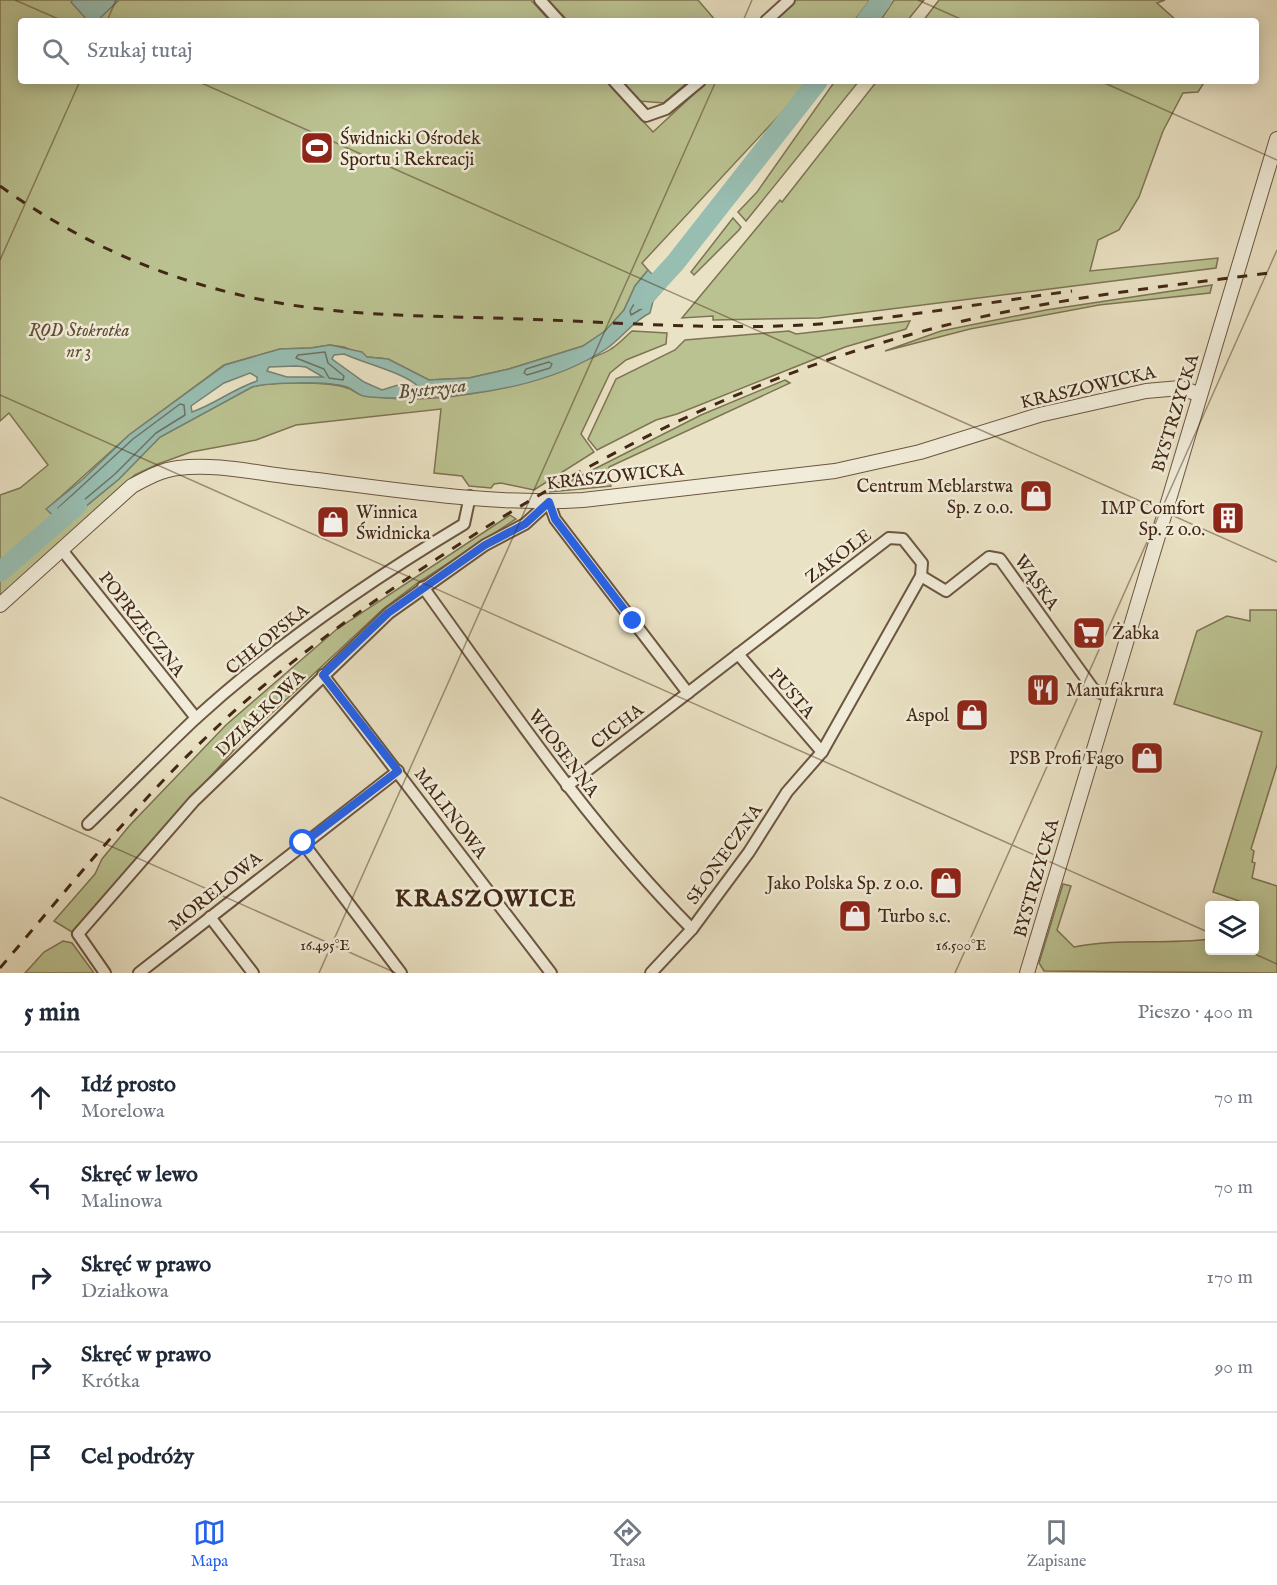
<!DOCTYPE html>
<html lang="pl">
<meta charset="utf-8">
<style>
:root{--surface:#fff;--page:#f2f2f3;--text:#1f2937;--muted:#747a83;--line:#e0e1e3;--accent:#2563eb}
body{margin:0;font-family:"IM FELL English",serif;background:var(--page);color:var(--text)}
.controls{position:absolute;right:18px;bottom:18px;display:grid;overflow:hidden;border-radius:6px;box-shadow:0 3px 15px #0003}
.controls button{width:54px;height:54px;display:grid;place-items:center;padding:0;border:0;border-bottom:2px solid var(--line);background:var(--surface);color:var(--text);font:30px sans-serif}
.stop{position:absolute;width:18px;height:18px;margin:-14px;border:4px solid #2563eb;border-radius:50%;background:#fff}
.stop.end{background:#2563eb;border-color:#fff;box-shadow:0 2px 6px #0008}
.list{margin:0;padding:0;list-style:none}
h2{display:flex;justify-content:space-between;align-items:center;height:78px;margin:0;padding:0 24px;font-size:26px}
h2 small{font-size:20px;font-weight:400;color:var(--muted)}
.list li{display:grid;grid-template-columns:39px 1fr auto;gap:18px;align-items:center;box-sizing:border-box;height:90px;padding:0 24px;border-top:2px solid var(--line)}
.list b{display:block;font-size:22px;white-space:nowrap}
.list p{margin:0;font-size:20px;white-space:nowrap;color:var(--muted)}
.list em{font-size:20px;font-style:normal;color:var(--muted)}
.icon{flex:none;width:33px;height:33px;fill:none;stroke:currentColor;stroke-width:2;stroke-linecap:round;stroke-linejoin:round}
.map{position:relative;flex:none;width:1277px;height:973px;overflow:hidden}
.search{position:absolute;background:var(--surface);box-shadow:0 3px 15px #0003;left:18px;right:18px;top:18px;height:66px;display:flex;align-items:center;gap:15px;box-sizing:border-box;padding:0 21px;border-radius:6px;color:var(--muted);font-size:22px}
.sheet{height:528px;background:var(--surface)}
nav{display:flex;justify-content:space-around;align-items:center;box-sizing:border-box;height:84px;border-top:2px solid var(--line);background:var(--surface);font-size:16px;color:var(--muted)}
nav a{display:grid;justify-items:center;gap:3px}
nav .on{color:var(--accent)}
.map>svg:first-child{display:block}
.green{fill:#bbc291;stroke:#7e7453;stroke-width:1.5}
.water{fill:#98beb2;stroke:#768273;stroke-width:1.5;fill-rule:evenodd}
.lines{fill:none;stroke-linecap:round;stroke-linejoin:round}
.shore{stroke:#6d7264;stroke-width:1.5}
.river{stroke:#98beb2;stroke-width:20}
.minor-casing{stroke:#6c5641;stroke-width:14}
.tertiary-casing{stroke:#6c5641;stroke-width:16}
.minor{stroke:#f1ecd9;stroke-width:10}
.tertiary{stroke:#f1ecd9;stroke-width:14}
.rail{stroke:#422715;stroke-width:3;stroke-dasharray:10 10;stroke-linecap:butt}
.route{stroke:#2563eb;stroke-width:8}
.ticks{fill:none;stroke:#422715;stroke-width:1.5;stroke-opacity:0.45}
.labels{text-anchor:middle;stroke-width:5;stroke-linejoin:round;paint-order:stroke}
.poi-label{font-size:18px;fill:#422715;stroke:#f1ecd9;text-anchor:start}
.park-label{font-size:18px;font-style:italic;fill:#604e34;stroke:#f1ecd9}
.street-label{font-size:18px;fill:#422715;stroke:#f1ecd9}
.water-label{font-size:20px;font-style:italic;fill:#584d3c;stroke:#f1ecd9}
.district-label{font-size:24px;font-weight:bold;letter-spacing:1.5px;fill:#422715;stroke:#f1ecd9}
.ticks-label{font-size:15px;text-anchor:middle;fill:#422715;stroke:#f1ecd9;stroke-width:5;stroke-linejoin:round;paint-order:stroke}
</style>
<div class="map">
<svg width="1277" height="973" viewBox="0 0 1277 973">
<rect width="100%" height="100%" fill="#eae2c4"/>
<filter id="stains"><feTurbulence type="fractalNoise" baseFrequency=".00333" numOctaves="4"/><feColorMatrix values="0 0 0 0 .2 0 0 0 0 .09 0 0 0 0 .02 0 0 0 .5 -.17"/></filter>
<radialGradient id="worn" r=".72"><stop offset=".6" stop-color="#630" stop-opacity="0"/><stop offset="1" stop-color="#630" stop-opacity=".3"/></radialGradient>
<g class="green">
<path d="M0 0H531L550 21H21V81H606L653 132 708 81H807L787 107 642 263 648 270 635 286 624 310 606 331 583 346 509 369 469 378 429 380 388 359 367 357 344 347 330 345 311 348 280 349 224 365 129 435 47 509 63 525 119 479 160 437 252 387C270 382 329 381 347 388 353 389 357 395 363 395 434 407 513 390 578 363 588 359 602 355 611 349 619 344 625 337 632 331L667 333 666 344 626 360 610 373 581 434 594 452 534 490 501 483 494 484 491 488 469 486 462 476 434 473 441 409 296 425 256 440 191 452 158 464 135 475 112 495 0 596V495L20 488 48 465 9 413 0 421Z"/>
<path d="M548 0H698L716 21H568Z"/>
<path d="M794 0H870L854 21H772Z"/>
<path d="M894 0H924L907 21H880Z"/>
<path d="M939 0H1165L1157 3 1177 21H923Z"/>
<path d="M622 81H689L664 103 639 101Z"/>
<path d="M835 81H859L746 221 738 212 757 192Z"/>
<path d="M877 81H1205L1198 92 1183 93 1163 131 1139 197 1119 230 1098 240 1090 271 1218 258 1216 268 819 318 713 320V316L682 318 780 200 782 202Z"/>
<path d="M733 218 741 227 739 230 694 275 691 272Z"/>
<path d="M1212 285 1210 293 1099 305 970 329 885 351 941 331 1046 310Z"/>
<path d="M910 321 906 329 845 347 677 414 656 420 597 450 588 439 616 379 675 350 685 340 789 331 796 334Z"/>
<path d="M785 380 790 383 609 467 611 486 549 492 701 415Z"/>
<path d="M510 515 516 519 416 584 383 609 242 741 72 932 54 921 95 874 102 859 130 825 226 725 337 629Z"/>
<path d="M1250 610H1277V765L1251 849 1254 851 1252 862 1255 863 1252 878 1277 886V973L1044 971 1039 963 1063 884 1071 886 1057 930 1074 947C1118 938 1165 945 1209 939L1210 951H1254V906L1213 892 1262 732 1174 704 1197 631 1227 616 1250 621Z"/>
<path d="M63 941 72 943 94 973H25L44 952Z"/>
</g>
<g class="water">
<path d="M73 0H119L97 21H88L71 2Z"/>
<path d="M648 270 665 287 653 301 650 313C634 320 622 338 606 349 553 384 480 396 418 398 400 398 380 399 363 396 357 394 353 389 347 387 328 381 270 382 252 387L160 437 119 479 63 525 46 509 82 480 129 435 225 365 280 349 311 348 330 345 362 352 367 357 388 359 429 380 469 378 509 369 583 346 605 331 624 310 635 286ZM344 354C366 364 403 372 419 387L398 385 382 390 364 382 332 359 334 355ZM296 366 306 367 323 377H287L267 371 269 367ZM250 373 257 377V381C233 389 215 404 192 412L191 406 224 383Z"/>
</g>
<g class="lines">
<g class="shore">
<path d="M647 281H651L655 288 643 308 631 315 630 311Z"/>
<path d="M325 352 328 363 344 376 343 380 329 378 324 369 296 358 298 355Z"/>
<path d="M549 362 552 364 550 368 527 375 524 373 526 369Z"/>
<path d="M180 404 184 405 185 415 156 433 115 474 65 516 58 512V508L133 439Z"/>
</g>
<g class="river">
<path d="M866 21 882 0"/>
<path d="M642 299 675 263 818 81"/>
<path d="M0 572 77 505"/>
</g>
<defs>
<g id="minor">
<path d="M540 0 559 21"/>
<path d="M766 21 789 0"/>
<path d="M614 81 646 116 666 109 700 81"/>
<path d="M62 550 196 718"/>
<path d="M921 576 946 591 989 557 1000 559 1094 690 1108 696"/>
<path d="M423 587C508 705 589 825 692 929"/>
<path d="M738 654 822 752"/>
<path d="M323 675 551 973"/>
<path d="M567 786 889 538 903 539 922 563 921 576 822 752 787 792 749 852 692 929 651 973"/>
<path d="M88 824C124 789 159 753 195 719 277 644 369 581 464 524L470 496"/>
<path d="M303 843 401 973"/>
<path d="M210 917 253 973"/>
<path d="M105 973 78 934 194 801 389 613 485 545 525 524 549 502 555 519 688 693"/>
<path d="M139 973 398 771"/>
</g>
<g id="tertiary">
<path d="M0 605 132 486C147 478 161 470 178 468 215 463 256 473 292 477 387 488 487 506 583 500L835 471 920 452 1039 415 1146 391 1180 388 1199 394"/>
<path d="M1027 973 1277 139"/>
</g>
</defs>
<use href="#minor" class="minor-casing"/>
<use href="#tertiary" class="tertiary-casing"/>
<use href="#minor" class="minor"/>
<use href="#tertiary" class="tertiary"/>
<g class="rail">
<path d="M0 186C91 251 194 292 305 307 376 317 449 316 521 319 614 322 709 330 803 325 893 320 982 303 1072 291"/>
<path d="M0 968C70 886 138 801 217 727 285 663 360 610 438 558 591 458 743 379 920 332 1037 300 1158 287 1277 272"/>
</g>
</g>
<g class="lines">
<path class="route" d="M303 843 398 771 323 675 388 613 485 545 525 524 549 502 555 519 633 621"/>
</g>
<path class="ticks" d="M15 0 63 21M918 0 965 21M107 21 116 0M743 21 752 0M197 81 1277 562M1100 81 1277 160M0 260 80 81M0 395 1210 933M0 797 396 973M1248 951 1277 964M319 973 716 81M955 973 1277 250"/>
<defs>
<symbol id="stadium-square" viewBox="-11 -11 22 22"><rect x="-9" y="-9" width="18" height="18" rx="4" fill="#8f2418" stroke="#f1ecd9"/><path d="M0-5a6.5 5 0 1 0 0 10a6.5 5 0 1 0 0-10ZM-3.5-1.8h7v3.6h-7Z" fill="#fff"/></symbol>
<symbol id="shop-square" viewBox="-11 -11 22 22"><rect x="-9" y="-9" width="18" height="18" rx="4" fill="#8f2418" stroke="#f1ecd9"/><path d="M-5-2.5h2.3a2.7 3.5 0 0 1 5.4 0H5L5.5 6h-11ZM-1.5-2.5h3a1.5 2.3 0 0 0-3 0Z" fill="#fff"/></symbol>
<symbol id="building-square" viewBox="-11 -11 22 22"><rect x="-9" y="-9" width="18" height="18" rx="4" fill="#8f2418" stroke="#f1ecd9"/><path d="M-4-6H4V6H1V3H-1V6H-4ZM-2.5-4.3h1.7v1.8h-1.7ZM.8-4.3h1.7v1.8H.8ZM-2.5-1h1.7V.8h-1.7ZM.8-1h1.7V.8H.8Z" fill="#fff"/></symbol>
<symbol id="supermarket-square" viewBox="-11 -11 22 22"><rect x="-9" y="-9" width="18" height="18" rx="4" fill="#8f2418" stroke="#f1ecd9"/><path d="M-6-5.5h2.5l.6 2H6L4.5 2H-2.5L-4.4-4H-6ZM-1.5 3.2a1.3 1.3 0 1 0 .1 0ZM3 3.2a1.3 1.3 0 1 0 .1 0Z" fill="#fff"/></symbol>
<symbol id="restaurant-square" viewBox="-11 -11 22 22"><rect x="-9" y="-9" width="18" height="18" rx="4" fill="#8f2418" stroke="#f1ecd9"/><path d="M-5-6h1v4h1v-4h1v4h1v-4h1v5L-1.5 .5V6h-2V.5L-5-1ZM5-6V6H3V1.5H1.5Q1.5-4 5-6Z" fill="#fff"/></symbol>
</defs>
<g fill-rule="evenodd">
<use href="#stadium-square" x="298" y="129" width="38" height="38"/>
<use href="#shop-square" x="1017" y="477" width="38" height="38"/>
<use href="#building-square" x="1209" y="499" width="38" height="38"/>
<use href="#shop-square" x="314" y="503" width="38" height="38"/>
<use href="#supermarket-square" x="1070" y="614" width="38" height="38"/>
<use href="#restaurant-square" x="1024" y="671" width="38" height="38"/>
<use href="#shop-square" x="953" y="696" width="38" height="38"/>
<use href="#shop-square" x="1128" y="739" width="38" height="38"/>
<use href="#shop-square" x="927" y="864" width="38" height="38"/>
<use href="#shop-square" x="836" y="897" width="38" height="38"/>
</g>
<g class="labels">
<g class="poi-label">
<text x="340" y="144">Świdnicki Ośrodek<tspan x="340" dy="21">Sportu i Rekreacji</tspan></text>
<text x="1013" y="492" text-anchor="end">Centrum Meblarstwa<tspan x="1013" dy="21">Sp. z o.o.</tspan></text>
<text x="1205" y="514" text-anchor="end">IMP Comfort<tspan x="1205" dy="21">Sp. z o.o.</tspan></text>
<text x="356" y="518">Winnica<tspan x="356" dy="21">Świdnicka</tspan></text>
<text x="1112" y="639">Żabka</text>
<text x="1066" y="696">Manufakrura</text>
<text x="949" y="721" text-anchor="end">Aspol</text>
<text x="1124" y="764" text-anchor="end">PSB Profi Fago</text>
<text x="923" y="889" text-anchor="end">Jako Polska Sp. z o.o.</text>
<text x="878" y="922">Turbo s.c.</text>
</g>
<g class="park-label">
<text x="79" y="336">ROD Stokrotka<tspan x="79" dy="21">nr 3</tspan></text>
</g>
<g class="street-label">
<text transform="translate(1088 387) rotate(-13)" y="6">KRASZOWICKA</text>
<text transform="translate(1175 413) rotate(-73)" y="6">BYSTRZYCKA</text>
<text transform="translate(615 476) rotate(-6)" y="6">KRASZOWICKA</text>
<text transform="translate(838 556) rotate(-37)" y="6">ZAKOLE</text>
<text transform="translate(1037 582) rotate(55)" y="6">WĄSKA</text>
<text transform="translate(142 624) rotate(52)" y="6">POPRZECZNA</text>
<text transform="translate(267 639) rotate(-39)" y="6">CHŁOPSKA</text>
<text transform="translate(792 693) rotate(49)" y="6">PUSTA</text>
<text transform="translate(260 713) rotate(-44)" y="6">DZIAŁKOWA</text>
<text transform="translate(617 726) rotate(-38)" y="6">CICHA</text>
<text transform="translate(564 753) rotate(53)" y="6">WIOSENNA</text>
<text transform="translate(451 813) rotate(53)" y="6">MALINOWA</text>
<text transform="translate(724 854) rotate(-55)" y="6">SŁONECZNA</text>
<text transform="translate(1036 878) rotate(-74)" y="6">BYSTRZYCKA</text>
<text transform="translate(215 891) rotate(-39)" y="6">MORELOWA</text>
</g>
<g class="water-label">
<text transform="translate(432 388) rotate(-6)" y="7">Bystrzyca</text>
</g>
<g class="district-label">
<text x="486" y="906">KRASZOWICE</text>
</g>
</g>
<g class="ticks-label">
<text x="325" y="950">16.495°E</text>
<text x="961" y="950">16.500°E</text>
</g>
<rect width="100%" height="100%" filter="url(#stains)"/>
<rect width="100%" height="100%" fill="url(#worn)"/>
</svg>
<div class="controls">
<button><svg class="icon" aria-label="layers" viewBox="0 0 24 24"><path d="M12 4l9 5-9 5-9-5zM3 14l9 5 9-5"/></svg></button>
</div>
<div class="stop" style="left:303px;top:843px"></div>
<div class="stop end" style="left:633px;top:621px"></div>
<div class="search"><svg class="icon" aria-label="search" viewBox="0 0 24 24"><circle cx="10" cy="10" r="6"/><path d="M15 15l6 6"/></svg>Szukaj tutaj</div>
</div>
<section class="sheet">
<h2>5 min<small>Pieszo · 400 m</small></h2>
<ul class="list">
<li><svg class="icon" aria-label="ahead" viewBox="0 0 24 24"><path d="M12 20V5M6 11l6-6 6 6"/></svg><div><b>Idź prosto</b><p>Morelowa</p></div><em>70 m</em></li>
<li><svg class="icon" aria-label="left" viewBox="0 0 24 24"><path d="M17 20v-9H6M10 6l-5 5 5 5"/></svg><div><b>Skręć w lewo</b><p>Malinowa</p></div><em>70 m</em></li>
<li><svg class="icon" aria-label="right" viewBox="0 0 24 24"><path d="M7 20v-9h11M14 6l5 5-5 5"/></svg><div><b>Skręć w prawo</b><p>Działkowa</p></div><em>170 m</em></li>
<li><svg class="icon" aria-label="right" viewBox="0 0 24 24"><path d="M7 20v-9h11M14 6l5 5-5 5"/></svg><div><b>Skręć w prawo</b><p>Krótka</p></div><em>90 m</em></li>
<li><svg class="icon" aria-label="arrive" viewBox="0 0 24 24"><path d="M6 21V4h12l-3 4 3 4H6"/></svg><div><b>Cel podróży</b></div></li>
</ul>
</section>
<nav>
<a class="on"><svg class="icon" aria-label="map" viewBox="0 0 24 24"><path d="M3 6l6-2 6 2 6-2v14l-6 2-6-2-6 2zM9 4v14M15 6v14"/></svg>Mapa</a>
<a><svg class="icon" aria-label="directions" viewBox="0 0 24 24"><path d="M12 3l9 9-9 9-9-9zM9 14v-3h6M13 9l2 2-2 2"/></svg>Trasa</a>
<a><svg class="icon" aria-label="saved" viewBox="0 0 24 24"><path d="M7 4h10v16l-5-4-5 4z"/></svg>Zapisane</a>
</nav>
